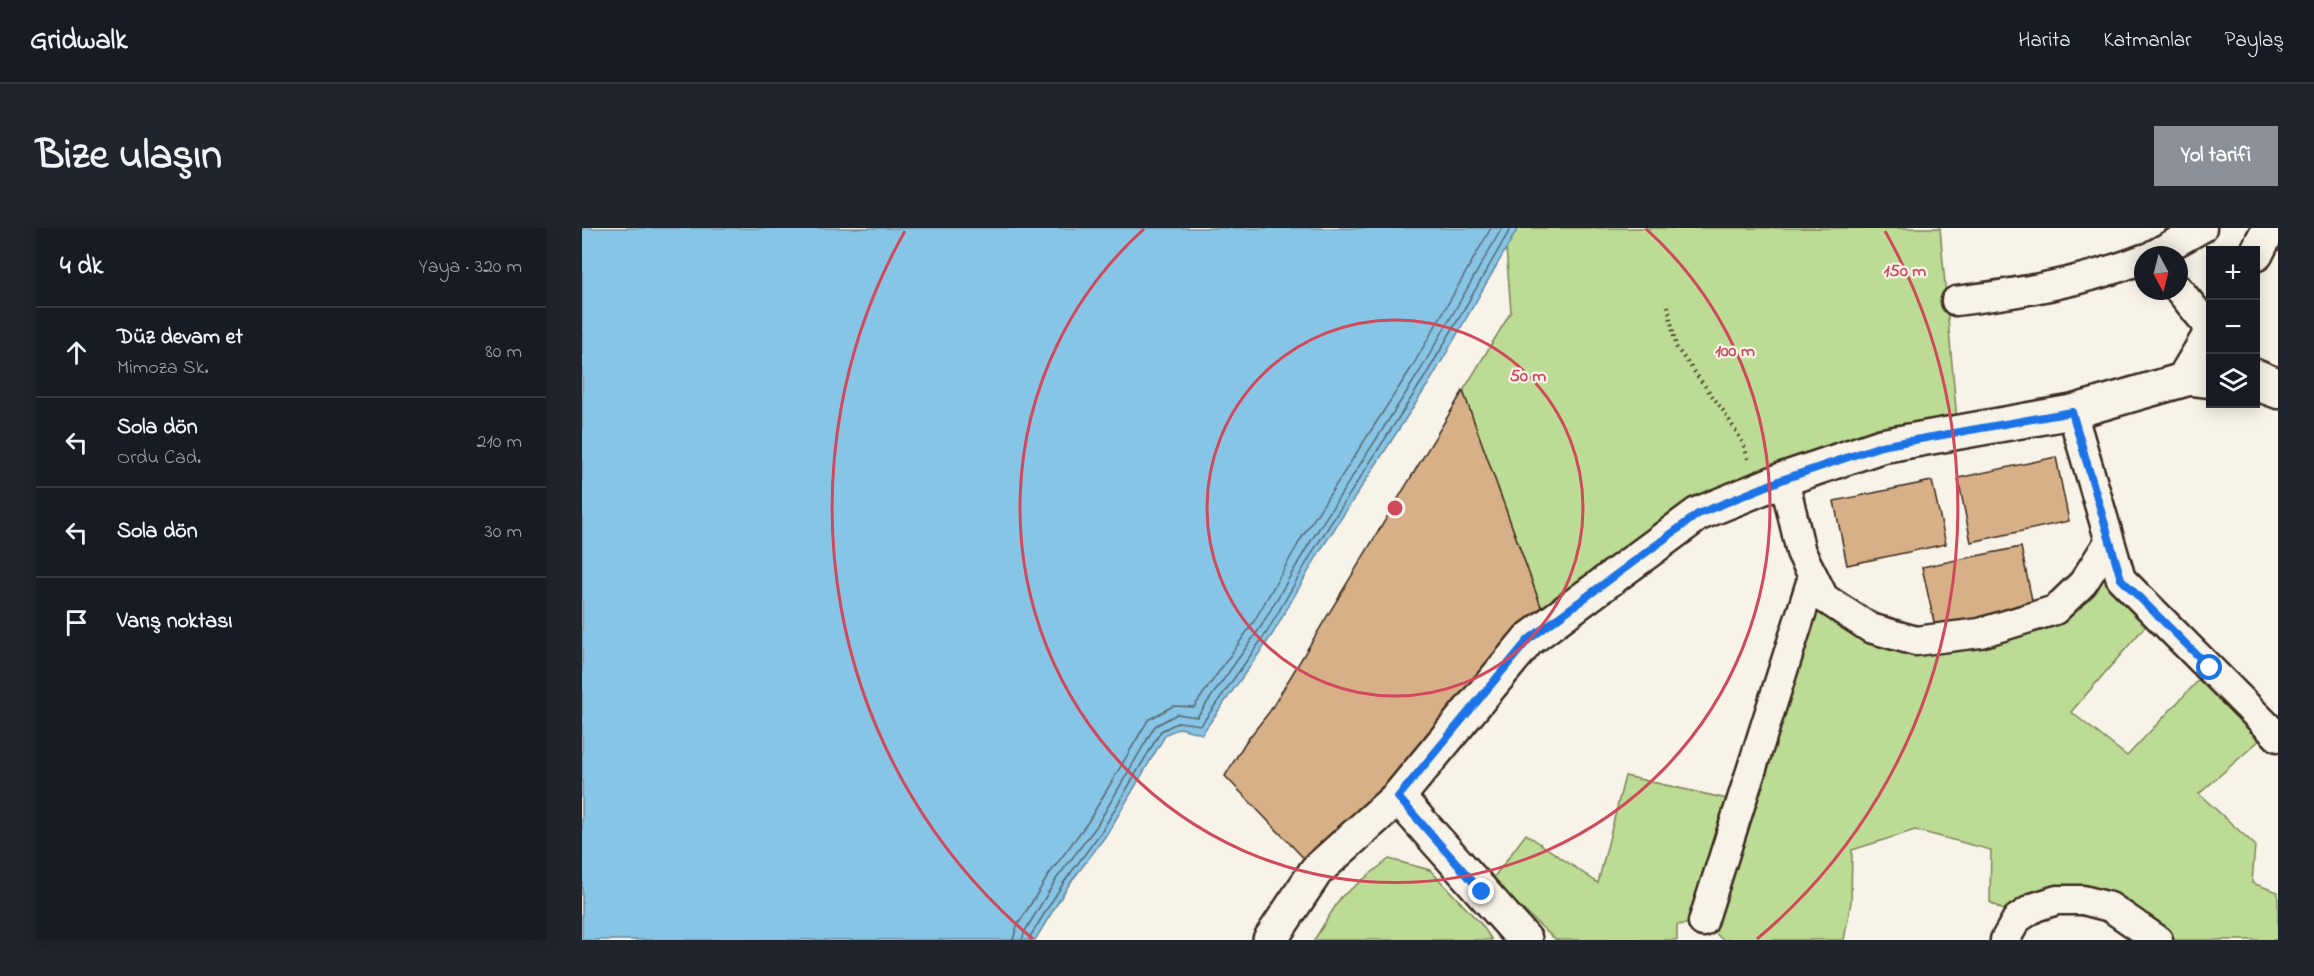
<!DOCTYPE html>
<html lang="tr">
<meta charset="utf-8">
<style>
:root{--surface:#171b24;--page:#20242c;--text:#f1f3f6;--muted:#9ea1a6;--line:#363941;--accent:#8c9099}
body{margin:0;font-family:"Indie Flower",sans-serif;background:var(--page);color:var(--text)}
.controls{position:absolute;right:18px;top:18px;display:grid;overflow:hidden;border-radius:0px;box-shadow:0 3px 15px #0003}
.controls button{width:54px;height:54px;display:grid;place-items:center;padding:0;border:0;border-bottom:2px solid var(--line);background:var(--surface);color:var(--text);font:30px sans-serif}
.compass{position:absolute;left:1552px;top:18px;width:54px;height:54px;border-radius:50%;background:var(--surface);box-shadow:0 3px 15px #0003;rotate:173deg}
.stop{position:absolute;width:18px;height:18px;margin:-14px;border:4px solid #1a73e8;border-radius:50%;background:#fff}
.stop.end{background:#1a73e8;border-color:#fff;box-shadow:0 2px 6px #0008}
.list{margin:0;padding:0;list-style:none}
h2{display:flex;justify-content:space-between;align-items:center;height:78px;margin:0;padding:0 24px;font-size:26px}
h2 small{font-size:20px;font-weight:400;color:var(--muted)}
.list li{display:grid;grid-template-columns:39px 1fr auto;gap:18px;align-items:center;box-sizing:border-box;height:90px;padding:0 24px;border-top:2px solid var(--line)}
.list b{display:block;font-size:22px;white-space:nowrap}
.list p{margin:0;font-size:20px;white-space:nowrap;color:var(--muted)}
.list em{font-size:20px;font-style:normal;color:var(--muted)}
.icon{flex:none;width:33px;height:33px;fill:none;stroke:currentColor;stroke-width:2;stroke-linecap:round;stroke-linejoin:round}
.map{position:relative;flex:none;width:1696px;height:712px;overflow:hidden;border-radius:0px}
header{display:flex;align-items:center;gap:36px;box-sizing:border-box;height:84px;padding:0 30px;background:var(--surface);border-bottom:2px solid var(--line)}
header strong{font-size:28px}
nav{display:flex;gap:33px;margin-inline-start:auto;font-size:21px}
.intro{display:flex;align-items:center;justify-content:space-between;box-sizing:border-box;height:144px;padding:0 36px}
h1{margin:0;font-size:42px}
.button{padding:15px 27px;border-radius:0px;background:var(--accent);color:#fff;font-size:21px;font-weight:700}
main{display:flex;gap:36px;padding:0 36px}
aside{flex:1;background:var(--surface);border-radius:0px;box-shadow:0 3px 15px #0003}
.map>svg:first-child{display:block}
.green{fill:#bcdb94;stroke:#7c8259;stroke-width:1.5}
.water{fill:#87c5e7;stroke:#698797;stroke-width:1.5}
.lines{fill:none;stroke-linecap:round;stroke-linejoin:round}
.shore{stroke:#59686e;stroke-width:1.5}
.building{fill:#d7b088;stroke:#3b2a1e;stroke-width:1.5}
.service-casing{stroke:#3b2a1e;stroke-width:18}
.minor-casing{stroke:#3b2a1e;stroke-width:33}
.tertiary-casing{stroke:#3b2a1e;stroke-width:38}
.secondary-casing{stroke:#3b2a1e;stroke-width:38}
.path{stroke:#3b2a1e;stroke-width:4;stroke-dasharray:1.5 4.5;stroke-linecap:butt}
.service{stroke:#f7f3e8;stroke-width:14}
.minor{stroke:#f7f3e8;stroke-width:28}
.tertiary{stroke:#f7f3e8;stroke-width:33}
.secondary{stroke:#f7f3e8;stroke-width:33}
.route{stroke:#1a73e8;stroke-width:8}
.ring{fill:none;stroke:#d1495b;stroke-width:3}
.centre{fill:#d1495b;stroke:#f7f3e8;stroke-width:3}
.ring-label{font-size:18px;text-anchor:middle;font-weight:bold;fill:#d1495b;stroke:#f7f3e8;stroke-width:4.5;stroke-linejoin:round;paint-order:stroke}
</style>
<header>
<strong>Gridwalk</strong>
<nav><a>Harita</a><a>Katmanlar</a><a>Paylaş</a></nav>
</header>
<div class="intro"><h1>Bize ulaşın</h1><a class="button">Yol tarifi</a></div>
<main>
<aside>
<h2>4 dk<small>Yaya · 320 m</small></h2>
<ul class="list">
<li><svg class="icon" aria-label="ahead" viewBox="0 0 24 24"><path d="M12 20V5M6 11l6-6 6 6"/></svg><div><b>Düz devam et</b><p>Mimoza Sk.</p></div><em>80 m</em></li>
<li><svg class="icon" aria-label="left" viewBox="0 0 24 24"><path d="M17 20v-9H6M10 6l-5 5 5 5"/></svg><div><b>Sola dön</b><p>Ordu Cad.</p></div><em>210 m</em></li>
<li><svg class="icon" aria-label="left" viewBox="0 0 24 24"><path d="M17 20v-9H6M10 6l-5 5 5 5"/></svg><div><b>Sola dön</b></div><em>30 m</em></li>
<li><svg class="icon" aria-label="arrive" viewBox="0 0 24 24"><path d="M6 21V4h12l-3 4 3 4H6"/></svg><div><b>Varış noktası</b></div></li>
</ul>
</aside>
<div class="map">
<svg width="1696" height="712" viewBox="0 0 1696 712">
<rect width="100%" height="100%" fill="#f7f3e8"/>
<filter id="ink" filterUnits="userSpaceOnUse"><feTurbulence type="fractalNoise" baseFrequency=".0167" numOctaves="2"/><feDisplacementMap in="SourceGraphic" scale="12" xChannelSelector="R" yChannelSelector="G"/><feConvolveMatrix kernelMatrix="1 2 1 2 8 2 1 2 1" color-interpolation-filters="sRGB"/></filter>
<g filter="url(#ink)">
<g class="green">
<path d="M936 0H1358L1376 204 1202 251 966 398 881 163 929 84 924 19Z"/>
<path d="M1527 314 1574 386 1489 484 1545 528 1628 440 1689 502 1617 566 1673 617 1670 655 1696 664V712H1576L1528 679 1435 691 1408 674 1409 622 1333 602 1270 622 1269 674 1262 712H1141L1120 694 1095 697V712H974L909 653 944 606 1016 655 1043 548 1159 574 1231 348 1335 413 1473 382Z"/>
<path d="M807 631 848 642 900 697 910 712H732L759 669Z"/>
</g>
<path class="water" d="M0 0H936L850 150 738 323 690 407 620 506 598 500 584 506 525 606 486 658 453 712H0Z"/>
<g class="lines">
<g class="shore">
<path d="M431 712 435 698 468 645 506 594 566 492 591 478 612 479 671 395 719 311 830 139 909 0"/>
<path d="M440 712 443 703 475 650 514 599 573 498 595 486 615 489 678 400 727 316 838 143 920 0"/>
<path d="M448 712 449 707 482 654 520 603 579 503 597 494 619 497 685 404 733 320 844 147 929 0"/>
</g>
</g>
<g class="building">
<path d="M881 163 966 398 734 643 643 548 663 515 688 483Z"/>
<path d="M1474 229 1487 293 1389 314 1376 250Z"/>
<path d="M1350 253 1364 316 1265 337 1252 273Z"/>
<path d="M1439 319 1452 382 1354 403 1340 339Z"/>
</g>
<g class="lines">
<defs>
<path id="service" d="M1674 138 1696 147"/>
<g id="minor">
<path d="M1571 27 1620 0"/>
<path d="M1597 62 1628 100"/>
<path d="M1374 73C1438 65 1501 54 1561 31"/>
<path d="M1601 152 1628 155"/>
<path d="M1674 158 1696 166"/>
<path d="M1490 184 1539 351 1696 509"/>
<path d="M1202 251 1219 324 1242 370 1288 400 1334 413 1398 405 1473 382 1501 355 1527 314"/>
<path d="M1121 694 1231 348"/>
<path d="M1423 712 1435 691 1453 679 1475 672H1501L1528 679 1576 712"/>
</g>
<path id="tertiary" d="M816 569 943 712"/>
<g id="secondary">
<path d="M1674 26 1687 0"/>
<path d="M688 712 734 643 816 569 946 412 1116 286 1202 251 1299 218 1490 184 1601 152 1628 107"/>
</g>
</defs>
<use href="#service" class="service-casing"/>
<use href="#minor" class="minor-casing"/>
<use href="#tertiary" class="tertiary-casing"/>
<use href="#secondary" class="secondary-casing"/>
<path class="path" d="M1086 78 1094 119 1143 185 1161 215 1167 234"/>
<use href="#service" class="service"/>
<use href="#minor" class="minor"/>
<use href="#tertiary" class="tertiary"/>
<use href="#secondary" class="secondary"/>
</g>
</g>
<g class="lines" filter="url(#ink)">
<path class="route" d="M900 664 816 569 946 412 1116 286 1202 251 1299 218 1490 184 1539 351 1628 440"/>
</g>
<g class="ring">
<circle cx="813" cy="280" r="188"/>
<path d="M1064 1A375 375 0 1 1 562 1"/>
<path d="M451 711A563 563 0 0 1 323 3M1303 3A563 563 0 0 1 1175 711"/>
</g>
<circle cx="813" cy="280" r="9" class="centre"/>
<g class="ring-label">
<text x="1323" y="48">150 m</text>
<text x="1153" y="128">100 m</text>
<text x="946" y="153">50 m</text>
</g>
</svg>
<div class="controls">
<button>+</button>
<button>−</button>
<button><svg class="icon" aria-label="layers" viewBox="0 0 24 24"><path d="M12 4l9 5-9 5-9-5zM3 14l9 5 9-5"/></svg></button>
</div>
<svg class="compass" viewBox="-18 -18 36 36"><path d="M0-13l5 13h-10z" fill="#e53935"/><path d="M0 13l5-13h-10z" fill="#9ea1a6"/></svg>
<div class="stop" style="left:1628px;top:440px"></div>
<div class="stop end" style="left:900px;top:664px"></div>
</div>
</main>
